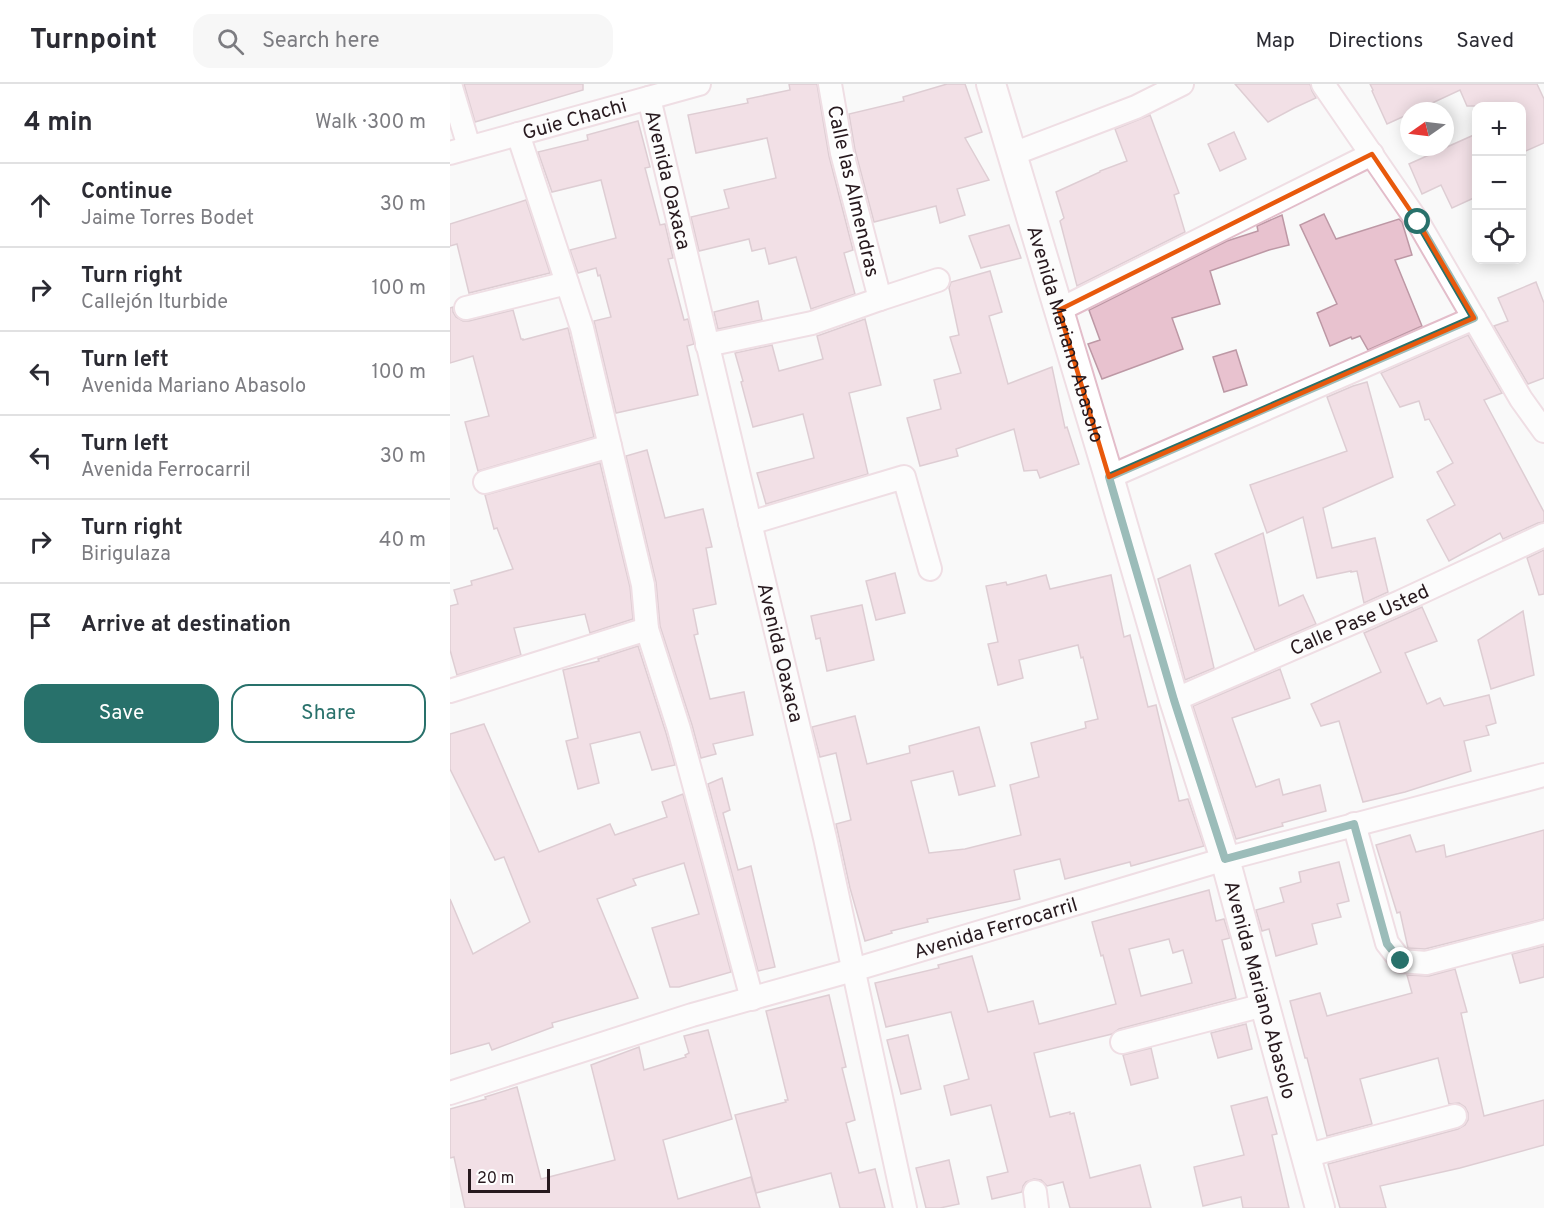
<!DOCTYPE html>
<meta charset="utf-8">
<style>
:root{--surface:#fff;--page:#f7f7f7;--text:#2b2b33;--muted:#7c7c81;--line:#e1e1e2;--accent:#28716b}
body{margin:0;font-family:Overpass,sans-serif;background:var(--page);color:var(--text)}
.controls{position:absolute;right:18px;top:18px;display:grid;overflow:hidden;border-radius:12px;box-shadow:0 3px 15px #0003}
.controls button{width:54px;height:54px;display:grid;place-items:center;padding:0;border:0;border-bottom:2px solid var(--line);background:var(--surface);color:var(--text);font:30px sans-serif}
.compass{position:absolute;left:950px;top:18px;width:54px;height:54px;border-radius:50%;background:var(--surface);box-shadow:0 3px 15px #0003;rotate:256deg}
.scale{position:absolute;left:18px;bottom:15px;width:82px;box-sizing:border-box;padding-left:6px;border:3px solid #27191e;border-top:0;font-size:16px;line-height:21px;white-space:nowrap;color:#27191e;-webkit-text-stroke:4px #fff;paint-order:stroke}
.stop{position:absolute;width:18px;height:18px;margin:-14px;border:4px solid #28716b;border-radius:50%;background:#fff}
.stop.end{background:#28716b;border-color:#fff;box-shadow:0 2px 6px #0008}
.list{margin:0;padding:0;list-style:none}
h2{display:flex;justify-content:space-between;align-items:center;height:78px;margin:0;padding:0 24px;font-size:26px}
h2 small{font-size:20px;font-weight:400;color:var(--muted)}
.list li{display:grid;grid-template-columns:39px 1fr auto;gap:18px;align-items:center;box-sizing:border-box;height:84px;padding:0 24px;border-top:2px solid var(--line)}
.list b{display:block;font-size:22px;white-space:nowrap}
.list p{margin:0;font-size:20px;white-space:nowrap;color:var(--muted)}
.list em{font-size:20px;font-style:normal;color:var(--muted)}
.actions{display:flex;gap:12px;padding:18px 24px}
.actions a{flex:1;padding:14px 0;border:2px solid var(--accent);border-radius:18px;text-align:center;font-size:21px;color:var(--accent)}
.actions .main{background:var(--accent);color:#fff}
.icon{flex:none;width:33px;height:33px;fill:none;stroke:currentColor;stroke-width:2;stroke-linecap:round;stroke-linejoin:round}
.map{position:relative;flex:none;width:1094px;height:1124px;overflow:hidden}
header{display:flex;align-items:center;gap:36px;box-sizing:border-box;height:84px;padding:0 30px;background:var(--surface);border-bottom:2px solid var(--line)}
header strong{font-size:28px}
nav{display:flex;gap:33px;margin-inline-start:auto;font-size:21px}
.search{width:420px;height:54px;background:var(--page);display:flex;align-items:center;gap:15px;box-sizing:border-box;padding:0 21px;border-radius:18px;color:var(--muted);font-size:22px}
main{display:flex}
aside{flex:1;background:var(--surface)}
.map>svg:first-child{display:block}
.building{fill:#e8c2cf;stroke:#bd98a5;stroke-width:1.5;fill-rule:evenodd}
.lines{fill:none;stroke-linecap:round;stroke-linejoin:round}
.minor-casing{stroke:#e3bdca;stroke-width:26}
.tertiary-casing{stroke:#e3bdca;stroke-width:32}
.minor{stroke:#fff;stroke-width:22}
.tertiary{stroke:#fff;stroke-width:28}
.route{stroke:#28716b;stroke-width:8}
.marked{fill:none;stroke:#e8590c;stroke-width:4.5;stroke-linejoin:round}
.labels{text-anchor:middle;stroke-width:4.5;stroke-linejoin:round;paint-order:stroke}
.street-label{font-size:20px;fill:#27191e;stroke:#fff}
</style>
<header>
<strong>Turnpoint</strong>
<div class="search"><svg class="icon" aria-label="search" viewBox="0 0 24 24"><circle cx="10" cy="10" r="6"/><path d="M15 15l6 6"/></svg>Search here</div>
<nav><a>Map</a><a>Directions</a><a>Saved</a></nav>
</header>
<main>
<aside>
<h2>4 min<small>Walk · 300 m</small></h2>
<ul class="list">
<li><svg class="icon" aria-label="ahead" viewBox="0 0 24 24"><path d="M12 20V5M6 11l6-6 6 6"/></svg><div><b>Continue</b><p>Jaime Torres Bodet</p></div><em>30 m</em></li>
<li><svg class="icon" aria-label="right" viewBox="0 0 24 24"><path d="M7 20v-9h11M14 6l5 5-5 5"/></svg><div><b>Turn right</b><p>Callejón Iturbide</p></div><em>100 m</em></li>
<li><svg class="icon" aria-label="left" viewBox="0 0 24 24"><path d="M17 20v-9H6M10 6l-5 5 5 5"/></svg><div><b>Turn left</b><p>Avenida Mariano Abasolo</p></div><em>100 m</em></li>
<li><svg class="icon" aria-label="left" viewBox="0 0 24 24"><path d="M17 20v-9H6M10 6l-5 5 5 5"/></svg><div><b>Turn left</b><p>Avenida Ferrocarril</p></div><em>30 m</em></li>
<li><svg class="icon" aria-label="right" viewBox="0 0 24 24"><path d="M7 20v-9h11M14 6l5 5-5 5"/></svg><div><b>Turn right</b><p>Birigulaza</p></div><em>40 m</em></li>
<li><svg class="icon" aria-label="arrive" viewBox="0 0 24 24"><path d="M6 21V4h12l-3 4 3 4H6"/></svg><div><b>Arrive at destination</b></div></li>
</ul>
<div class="actions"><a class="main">Save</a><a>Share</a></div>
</aside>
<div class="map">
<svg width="1094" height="1124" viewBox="0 0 1094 1124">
<rect width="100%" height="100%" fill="#f9f9f9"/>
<g class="building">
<path d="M14 0H133V6L25 38Z"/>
<path d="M339 0H367L379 72 403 166 394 169 405 210 361 225 346 173 319 180 315 164 302 167 299 155 249 167 241 133 279 124 274 106 326 94 317 54 246 69 238 31 298 19 297 15 340 6Z"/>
<path d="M497 0H515L532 48 515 54 539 96 507 105 515 131 490 139 486 122 424 138 405 66 399 30 454 17 453 13Z"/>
<path d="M785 0H860L862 7 866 14 844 24 818 38Z"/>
<path d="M920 0H1087L1094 15V59L1071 69V22H1017L1010 6 965 27H959V30L937 40 922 7 923 6Z"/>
<path d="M700 31 729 109 724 111 735 148 627 202 610 137 614 134 606 108 650 88V87L677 77 665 45Z"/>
<path d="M188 37 200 83 195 84 210 141 215 140 223 174 218 175 234 236 238 235 244 260 237 262 248 311 166 329 144 237 161 233 150 191 148 192 146 184 128 189 120 166 166 154 151 96 102 108 88 68 138 56 137 51Z"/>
<path d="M784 48 796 75 770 87 758 60Z"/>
<path d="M1026 50V113L1002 124 991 101 972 110 959 80Z"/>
<path d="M76 116 100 189 19 209 7 160 0 162V140Z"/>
<path d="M874 130 886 155 949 135 952 138 962 171 945 176 972 242 918 266 910 252 902 255 901 253 880 262 867 229 887 220 850 141Z"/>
<path d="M832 131 839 161 819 166 760 187 770 220 722 234 733 265 652 295 638 260 650 256 639 226 777 157 808 147 807 142Z"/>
<path d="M559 141 571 174 531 184 519 152Z"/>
<path d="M540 187 552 228 539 232 558 300 602 283 615 344 617 343 629 380 590 394 587 386 574 387 564 345 506 365 508 372 470 382 457 334 491 325 484 296 511 289 500 253 509 251 499 204 501 198Z"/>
<path d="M1086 198 1094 219V294L1078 300 1044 242 1058 237 1048 214Z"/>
<path d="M308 217 312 236 268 245 264 228Z"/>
<path d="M3 223V228L6 233 13 237H19L63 226 71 255H73V256L118 244 144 353 28 387 15 338 39 332 23 272 0 279V224Z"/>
<path d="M415 235 431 301 399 309 418 390 316 420 307 389 364 374 353 330 303 343 291 298 293 297 285 269 322 261 329 287 373 275 367 252Z"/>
<path d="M1018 251 1052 309 1034 316 1094 428V438L1088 439 1053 455 1050 449 999 477 977 436 1005 421 987 388 1003 379 979 335 975 336 969 317 950 323 931 289Z"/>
<path d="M786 266 797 301 774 308 763 273Z"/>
<path d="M917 298 943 393 873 424 882 464 925 454 938 508 914 519 907 487 901 488V487L867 494 853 433 817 449 800 401 897 367 877 313 903 302Z"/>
<path d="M197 366 215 434 253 425 262 463 256 464 266 520 243 525 248 550 244 551 260 615 294 608 303 651 263 660 266 670 251 674 242 641 210 542 206 498 176 372Z"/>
<path d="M150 379 180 503 183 535 140 549 135 530 64 544 71 571 7 591 0 566V522L8 520 4 506 22 501 21 497 63 485 47 444 44 445 35 411Z"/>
<path d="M813 449 829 522 853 511 866 540 805 566 765 470Z"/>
<path d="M1094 466V510L1089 511 1077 474Z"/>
<path d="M740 481 764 584 735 596 708 495Z"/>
<path d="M445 489 455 529 426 536 416 497Z"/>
<path d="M596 491 600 505 661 491 674 553 680 551 698 623 706 621 729 717 738 715 754 762 681 782 680 778 615 795 610 775 564 786 570 815 477 835 478 838 441 847 442 849 415 857 400 804 386 740 401 736 386 669 370 673 362 643 405 632 417 680 460 669 459 662 529 643 545 702 509 711 503 687 461 697 479 769 515 765 571 751 560 701 589 693 581 659 636 644 635 638 648 635 633 573 631 574 628 561 569 576 573 594 548 601 538 560 548 558 536 502 556 498 557 501Z"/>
<path d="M412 521 424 576 377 587 370 554 366 555 361 532Z"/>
<path d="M972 523 987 557 955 569 977 620 990 614 994 622 1039 611 1046 639 1036 642 1039 651 1014 657 1021 687 955 708 913 718 889 637 871 642 861 620 931 588 914 549Z"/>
<path d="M1073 527 1084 591 1041 605 1028 556Z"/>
<path d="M188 562 216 649 225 681 202 686 190 648 140 660 149 699 128 705 116 657 128 654 113 586 149 577 148 575Z"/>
<path d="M830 585 840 614 782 634 806 703 829 695 833 711 870 701 876 727 832 739 833 742 786 755 743 622Z"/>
<path d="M34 640 89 768 160 740 165 751 217 733 212 718 233 710 281 888 229 903H220L202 844 249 830 234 779 183 795 186 801 147 815 188 914 102 939 103 943 42 966 39 959 0 970V815L23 870 80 838 54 773 45 776 0 685V650Z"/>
<path d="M272 694 280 726 273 729 288 786 301 782 325 883 308 887 258 700Z"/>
<path d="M1094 746V835L975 865 958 864 950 828 947 829 926 761 960 751 966 768 994 761 996 773Z"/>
<path d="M889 778 899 817 887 820 891 833 862 840 867 860 826 872 819 845 812 847 806 826 834 818 830 804 851 798 849 788Z"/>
<path d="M759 806 766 837 774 835 780 854 772 856 786 914 669 945 662 950 584 969 600 1033 620 1028V1030L624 1029 640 1094 690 1081 701 1124H620L613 1098 597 1102 591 1096 584 1095 576 1098 573 1102 572 1108 542 1115 537 1093 558 1088 541 1021 501 1031 494 1002 519 995 501 928 436 943 425 899 489 884 488 881 522 872 538 928 583 917 589 940 666 920 653 871 651 872 642 838ZM719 855 723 869 733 866 742 899 691 912 679 865Z"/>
<path d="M1094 862V893L1070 899 1062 870Z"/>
<path d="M1005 885 1017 928 1011 929 1034 1032 1094 1016V1061L1010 1084 930 1102 936 1124H890L878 1080 1008 1045 1015 1041 1018 1036V1029L1015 1023 1009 1019 999 1020 988 974 910 995 922 1040 877 1052 857 974H855L840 917 870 909 877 932 962 909 957 891 979 892Z"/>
<path d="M379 911 396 983 392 984 405 1036 396 1039 409 1089 425 1085 435 1124H390L381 1089 306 1109 285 1031 336 1018 335 1016H338L316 927Z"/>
<path d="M796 940 802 965 768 974 761 949Z"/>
<path d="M258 946 282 1035 213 1056 228 1115 301 1093 310 1124H15L4 1073 0 1074V1025L36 1015 35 1013 67 1003 91 1095 165 1076 141 981 189 963 194 986 236 973 235 971 239 969 234 952Z"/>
<path d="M458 951 471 1005 451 1010 437 956Z"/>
<path d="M701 964 708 994 681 1001 673 971Z"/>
<path d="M817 1013 827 1050 822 1051 839 1124H793L791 1113 753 1122 744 1083 794 1071 781 1022Z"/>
<path d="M499 1076 509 1120 490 1124H476L466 1084Z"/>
</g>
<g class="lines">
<defs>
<g id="minor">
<path d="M0 0 19 63"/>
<path d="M873 0 968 138 1071 315 1094 347"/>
<path id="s1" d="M199 14 375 754 455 1124"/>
<path d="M68 50 132 244 193 501 197 545 229 645 302 915"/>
<path id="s2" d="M0 69 249 0"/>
<path d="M563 70 686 23 732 0"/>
<path d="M430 215 488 196"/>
<path d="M16 224 117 199"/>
<path d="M609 226 922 70"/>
<path d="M257 261 362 239 430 215 392 69 380 0"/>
<path d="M659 393 1024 234"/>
<path d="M35 398 160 362"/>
<path d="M300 439 454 393 480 485"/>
<path d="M0 607 197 545"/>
<path id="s3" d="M724 616 950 518 1094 451"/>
<path d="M904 740 937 859 951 877 976 879 1094 848"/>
<path d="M672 958 814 921"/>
<path id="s4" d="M0 1009 242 931 403 886 775 775 1094 691"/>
<path d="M855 1072 1005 1032"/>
<path d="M585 1108 587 1124"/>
</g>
<g id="tertiary">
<path id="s5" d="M541 0 659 393 724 616 775 775 870 1124"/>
</g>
</defs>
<use href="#minor" class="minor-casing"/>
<use href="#tertiary" class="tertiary-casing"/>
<use href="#minor" class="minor"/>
<use href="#tertiary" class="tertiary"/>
</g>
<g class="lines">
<path class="route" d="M951 877 937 860 904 740 775 775 724 616 659 393 1024 234 968 138"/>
</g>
<path d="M0 0H1094V1124H0ZM922 70 968 138 1024 234 659 393 609 226Z" fill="#f9f9f9" fill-opacity=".55" fill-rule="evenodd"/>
<path class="marked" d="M922 70 968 138 1024 234 659 393 609 226Z"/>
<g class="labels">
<g class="street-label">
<text dy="7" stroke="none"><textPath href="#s2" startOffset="129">Guie Chachi</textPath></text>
<text dy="7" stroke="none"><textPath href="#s1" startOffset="84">Avenida Oaxaca</textPath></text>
<text transform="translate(404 107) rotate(77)" y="7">Calle las Almendras</text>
<text dy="7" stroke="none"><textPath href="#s5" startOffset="261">Avenida Mariano Abasolo</textPath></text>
<text dy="7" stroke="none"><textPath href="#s3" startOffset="202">Calle Pase Usted</textPath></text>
<text dy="7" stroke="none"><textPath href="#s1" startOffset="570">Avenida Oaxaca</textPath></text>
<text dy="7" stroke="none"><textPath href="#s4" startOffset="570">Avenida Ferrocarril</textPath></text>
<text dy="7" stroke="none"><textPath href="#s5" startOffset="945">Avenida Mariano Abasolo</textPath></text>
</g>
</g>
</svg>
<div class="controls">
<button>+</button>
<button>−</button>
<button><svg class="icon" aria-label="locate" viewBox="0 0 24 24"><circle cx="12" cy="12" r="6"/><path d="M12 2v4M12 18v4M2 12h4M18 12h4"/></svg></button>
</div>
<svg class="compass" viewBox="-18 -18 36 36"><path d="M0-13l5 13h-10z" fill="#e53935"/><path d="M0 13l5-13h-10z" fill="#7c7c81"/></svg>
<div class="scale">20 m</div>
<div class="stop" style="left:968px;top:138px"></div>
<div class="stop end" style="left:951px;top:877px"></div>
</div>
</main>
